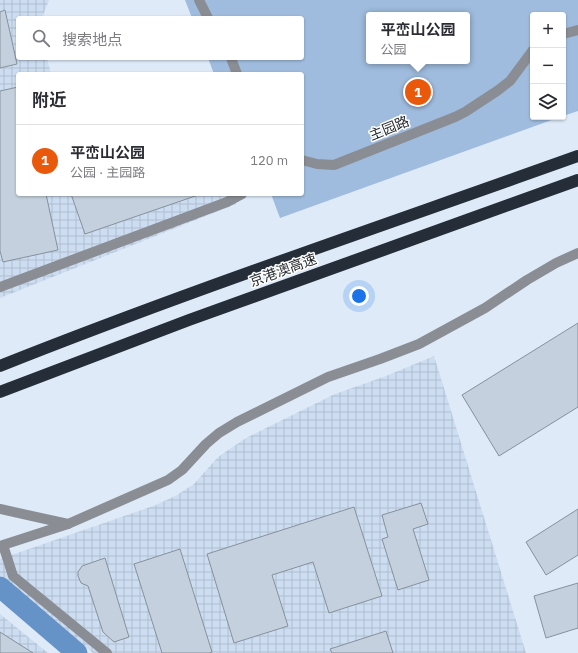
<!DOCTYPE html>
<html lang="zh">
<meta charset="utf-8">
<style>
:root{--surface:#fff;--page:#f2f2f3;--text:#2b2b33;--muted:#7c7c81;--line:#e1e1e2;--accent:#ea580c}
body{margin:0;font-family:"IBM Plex Sans","Noto Sans SC",sans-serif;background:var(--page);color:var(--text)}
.controls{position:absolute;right:12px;top:12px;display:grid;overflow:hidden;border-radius:4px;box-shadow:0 1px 3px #0004}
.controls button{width:36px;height:36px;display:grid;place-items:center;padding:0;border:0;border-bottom:1px solid var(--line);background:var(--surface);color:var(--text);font:20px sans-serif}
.you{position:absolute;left:359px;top:296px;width:14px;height:14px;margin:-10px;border:3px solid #fff;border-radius:50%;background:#1a73e8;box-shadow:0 0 0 6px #1a73e833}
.badge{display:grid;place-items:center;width:26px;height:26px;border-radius:50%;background:var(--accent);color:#fff;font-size:13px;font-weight:700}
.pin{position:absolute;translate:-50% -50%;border:2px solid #fff;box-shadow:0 1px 4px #0006}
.popup{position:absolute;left:366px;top:12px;width:104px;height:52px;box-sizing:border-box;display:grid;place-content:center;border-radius:4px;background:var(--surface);filter:drop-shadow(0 1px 3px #0005);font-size:13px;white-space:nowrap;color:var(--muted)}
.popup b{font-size:15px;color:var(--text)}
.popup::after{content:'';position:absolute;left:50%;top:100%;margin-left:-8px;border:8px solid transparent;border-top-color:var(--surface)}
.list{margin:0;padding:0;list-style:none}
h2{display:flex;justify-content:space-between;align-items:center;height:52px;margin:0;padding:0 16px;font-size:17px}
h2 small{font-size:13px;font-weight:400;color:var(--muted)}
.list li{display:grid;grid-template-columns:26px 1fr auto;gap:12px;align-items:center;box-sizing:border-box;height:72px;padding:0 16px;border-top:1px solid var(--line)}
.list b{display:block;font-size:15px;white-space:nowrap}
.list p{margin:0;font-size:13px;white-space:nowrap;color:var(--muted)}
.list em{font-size:13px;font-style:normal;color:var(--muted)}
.icon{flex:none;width:22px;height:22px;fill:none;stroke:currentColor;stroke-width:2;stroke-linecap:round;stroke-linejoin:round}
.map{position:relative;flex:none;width:578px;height:653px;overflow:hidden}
.search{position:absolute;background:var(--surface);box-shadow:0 1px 3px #0004;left:16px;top:16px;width:288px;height:44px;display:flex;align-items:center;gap:10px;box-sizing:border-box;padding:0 14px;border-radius:4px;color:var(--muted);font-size:15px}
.panel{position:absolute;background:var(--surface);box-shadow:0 1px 3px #0004;left:16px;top:72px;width:288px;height:124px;border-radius:4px}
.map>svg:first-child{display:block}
.industrial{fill:url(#industrial-grid)}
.park{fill:#9fbcde;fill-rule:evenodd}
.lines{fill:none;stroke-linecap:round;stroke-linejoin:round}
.river{stroke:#6592c7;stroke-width:21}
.building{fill:#c4d0dd;stroke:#86919d}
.minor{stroke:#8a8e94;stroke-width:10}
.highway{stroke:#252d38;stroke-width:12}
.labels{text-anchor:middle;stroke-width:3;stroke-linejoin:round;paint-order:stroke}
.street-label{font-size:14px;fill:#262a2f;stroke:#fff}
</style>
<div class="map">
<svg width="578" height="653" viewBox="0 0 578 653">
<defs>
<pattern id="industrial-grid" width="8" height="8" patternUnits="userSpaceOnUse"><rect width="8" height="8" fill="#cdddf1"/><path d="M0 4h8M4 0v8" fill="none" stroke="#b0becf"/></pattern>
</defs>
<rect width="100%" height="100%" fill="#deeaf8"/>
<g class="industrial">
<path d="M0 0H49L42 18H18V58H47L51 74H18V194H234L236 204 0 298Z"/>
<path d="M434 356 526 653H93L0 577V559L156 505 177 495 194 484 218 457 246 438 335 394 386 376Z"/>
<path d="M0 614 48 653H0Z"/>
</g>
<path class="park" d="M185 0H578V111L563 116V15H533V117H560L280 218 271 194H302V74H214L208 58H302V18H192ZM369 15H467V61H369Z"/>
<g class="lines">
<path class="river" d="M0 587 77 653"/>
</g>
<g class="building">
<path d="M5 10 17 64 0 68V12Z"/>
<path d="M18 87V194H46L58 250 3 262 0 251V91Z"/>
<path d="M71 194H201L85 234Z"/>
<path d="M578 323V407L499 456 462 395Z"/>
<path d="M421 503 428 524 413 529 429 580 398 590 382 539 388 537 382 515Z"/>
<path d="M354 507 382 596 329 613 313 562 272 575 288 626 234 643 207 554Z"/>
<path d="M578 509V555L546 575 526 542Z"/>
<path d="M180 549 212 652 209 653H162L134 564Z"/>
<path d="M105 558 129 637 114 642 103 632 88 586 81 583 78 576V572L82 566Z"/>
<path d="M578 583V628L546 638 534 596Z"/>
<path d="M386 631 393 653H332L330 649Z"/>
<path d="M0 632 33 653H0Z"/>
</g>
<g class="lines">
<g class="minor">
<path d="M199 0 208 18"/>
<path d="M563 34 578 30"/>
<path d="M231 58 237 74"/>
<path d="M302 160 317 164 334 165 455 117 465 112 497 91 510 81 533 50"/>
<path d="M0 287 227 202 242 194"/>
<path d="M0 509 68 524"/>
<path d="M107 653 13 576 3 545 68 524 168 480 182 470 206 444 219 433 237 422 328 377 380 359 419 344 485 308 527 280 556 263 578 253"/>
</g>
<g class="highway">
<path d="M0 366C191 290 385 225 578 156"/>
<path d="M0 392 189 320 578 180"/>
</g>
</g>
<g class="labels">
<g class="street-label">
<text transform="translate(389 128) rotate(-22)" y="5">主园路</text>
<text transform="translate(283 270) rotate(-20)" y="5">京港澳高速</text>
</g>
</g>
</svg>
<div class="controls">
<button>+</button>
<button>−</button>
<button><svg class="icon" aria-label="layers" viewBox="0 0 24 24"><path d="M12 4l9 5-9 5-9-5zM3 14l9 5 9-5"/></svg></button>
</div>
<div class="you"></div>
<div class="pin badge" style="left:418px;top:92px">1</div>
<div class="popup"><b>平峦山公园</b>公园</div>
<div class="search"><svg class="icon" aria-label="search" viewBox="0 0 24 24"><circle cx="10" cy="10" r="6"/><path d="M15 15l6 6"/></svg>搜索地点</div>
<section class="panel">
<h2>附近<small></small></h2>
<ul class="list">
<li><span class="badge">1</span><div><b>平峦山公园</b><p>公园 · 主园路</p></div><em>120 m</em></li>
</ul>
</section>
</div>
